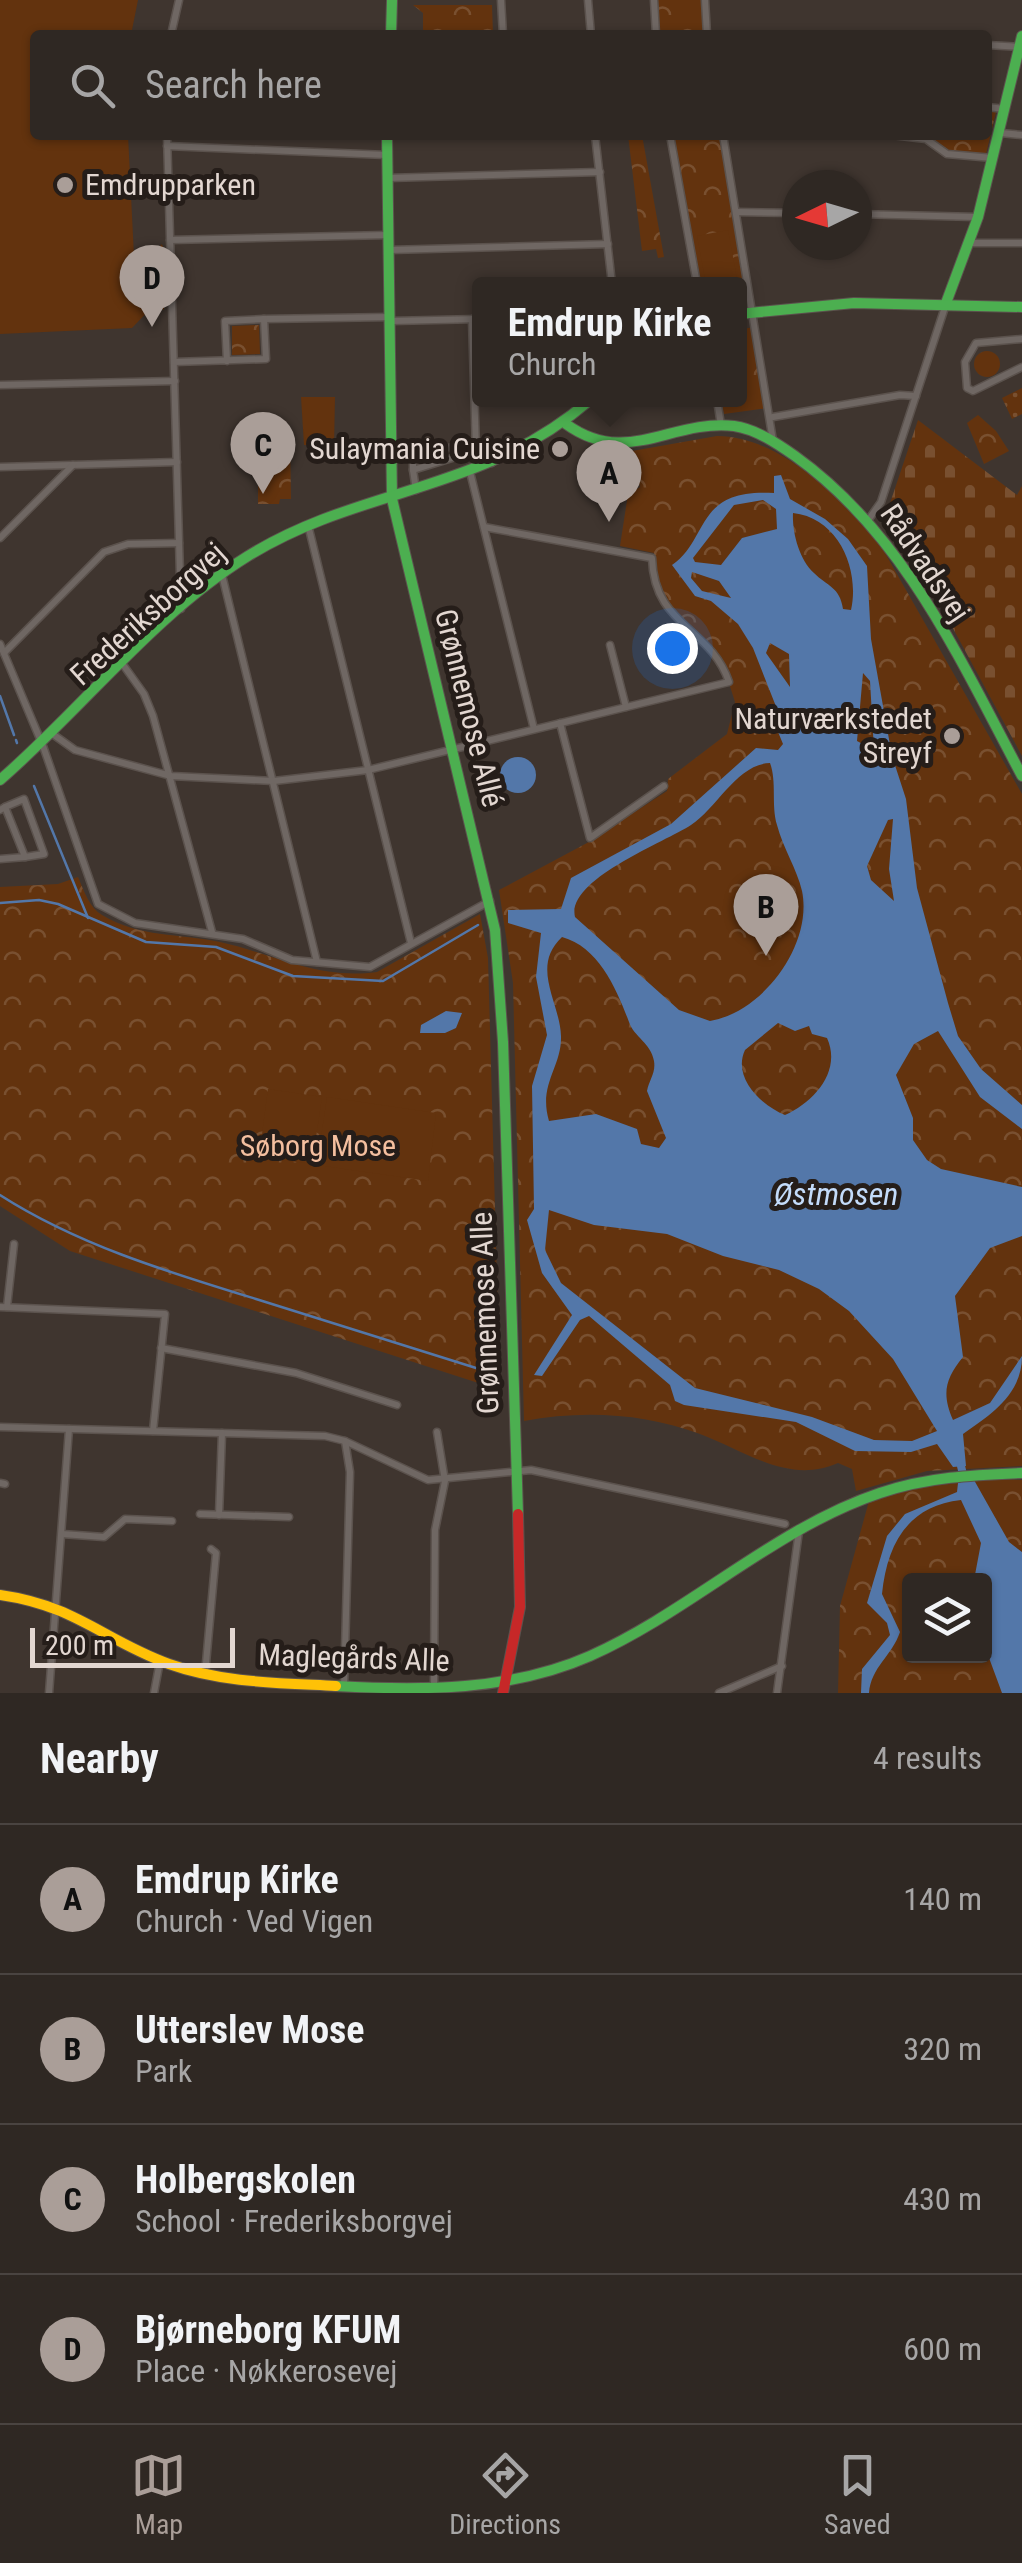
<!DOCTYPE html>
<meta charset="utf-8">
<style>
:root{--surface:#2f2823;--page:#37302b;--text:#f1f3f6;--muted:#a7a6a6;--line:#4a4441;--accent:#aa9e98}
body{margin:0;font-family:"Roboto Condensed",sans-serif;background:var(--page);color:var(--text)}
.controls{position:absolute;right:30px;bottom:30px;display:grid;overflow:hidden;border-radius:10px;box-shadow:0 2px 8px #0004}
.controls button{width:90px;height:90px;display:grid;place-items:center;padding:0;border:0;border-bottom:2px solid var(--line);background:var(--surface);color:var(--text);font:50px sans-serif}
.compass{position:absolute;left:782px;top:170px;width:90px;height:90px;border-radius:50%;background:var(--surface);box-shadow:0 2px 8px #0004;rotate:265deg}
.scale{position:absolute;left:30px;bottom:25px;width:205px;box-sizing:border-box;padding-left:10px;border:5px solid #e3d7d1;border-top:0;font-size:28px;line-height:35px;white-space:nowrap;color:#e3d7d1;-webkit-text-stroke:8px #251d19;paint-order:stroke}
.you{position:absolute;left:672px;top:648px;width:35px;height:35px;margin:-25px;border:8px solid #fff;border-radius:50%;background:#1a73e8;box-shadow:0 0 0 15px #1a73e833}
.badge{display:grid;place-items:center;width:65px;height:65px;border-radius:50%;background:var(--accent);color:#111;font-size:32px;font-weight:700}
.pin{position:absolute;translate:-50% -82px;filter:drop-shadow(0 2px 5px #0008)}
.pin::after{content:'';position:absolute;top:52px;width:35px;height:30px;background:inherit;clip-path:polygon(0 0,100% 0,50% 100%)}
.popup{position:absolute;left:472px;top:277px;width:275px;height:130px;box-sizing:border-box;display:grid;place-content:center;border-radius:10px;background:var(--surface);filter:drop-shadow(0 2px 8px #0005);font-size:32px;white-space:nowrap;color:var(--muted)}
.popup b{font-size:38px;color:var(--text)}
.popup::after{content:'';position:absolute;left:50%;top:100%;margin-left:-20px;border:20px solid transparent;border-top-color:var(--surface)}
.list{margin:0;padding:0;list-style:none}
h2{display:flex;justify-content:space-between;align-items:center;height:130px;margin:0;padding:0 40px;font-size:42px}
h2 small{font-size:32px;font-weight:400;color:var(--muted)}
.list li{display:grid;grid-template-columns:65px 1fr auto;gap:30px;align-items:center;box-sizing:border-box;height:150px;padding:0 40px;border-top:2px solid var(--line)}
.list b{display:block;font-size:38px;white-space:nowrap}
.list p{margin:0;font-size:32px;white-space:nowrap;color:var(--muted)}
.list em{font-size:32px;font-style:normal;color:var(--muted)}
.icon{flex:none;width:55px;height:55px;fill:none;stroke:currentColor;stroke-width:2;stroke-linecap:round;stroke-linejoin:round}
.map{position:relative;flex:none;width:1022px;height:1693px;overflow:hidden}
.search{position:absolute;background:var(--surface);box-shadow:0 2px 8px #0004;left:30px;right:30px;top:30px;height:110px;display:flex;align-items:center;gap:25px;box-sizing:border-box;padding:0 35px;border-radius:10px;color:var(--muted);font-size:38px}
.sheet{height:730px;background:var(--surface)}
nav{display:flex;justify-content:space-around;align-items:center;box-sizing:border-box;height:140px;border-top:2px solid var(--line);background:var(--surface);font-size:28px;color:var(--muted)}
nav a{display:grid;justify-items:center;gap:5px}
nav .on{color:var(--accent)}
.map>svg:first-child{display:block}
.grass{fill:url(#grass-tufts)}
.cemetery{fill:url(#cemetery-stones)}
.park{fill:url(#park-crowns);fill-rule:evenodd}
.garden{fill:url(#garden-dots)}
.pitch{fill:#63330e}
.water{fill:#5377a9;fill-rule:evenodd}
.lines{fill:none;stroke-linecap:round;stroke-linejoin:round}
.stream{stroke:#5377a9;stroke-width:2.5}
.canal{stroke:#5377a9;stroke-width:8}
.street-casing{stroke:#5b524d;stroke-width:9}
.fast-casing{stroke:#5b524d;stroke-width:12}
.slow-casing{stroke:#5b524d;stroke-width:12}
.jam-casing{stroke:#5b524d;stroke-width:12}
.street{stroke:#6f6763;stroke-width:6}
.fast{stroke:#4caf50;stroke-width:10}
.slow{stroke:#ffc107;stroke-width:10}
.jam{stroke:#c62828;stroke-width:10}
.poi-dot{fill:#aa9e98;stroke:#251d19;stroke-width:4}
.labels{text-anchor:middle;stroke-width:10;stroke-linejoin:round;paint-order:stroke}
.poi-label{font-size:30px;fill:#e3d7d1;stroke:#251d19;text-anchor:end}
.street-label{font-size:30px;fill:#e3d7d1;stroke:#251d19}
.park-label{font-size:30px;fill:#f4bf9f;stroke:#251d19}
.water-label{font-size:32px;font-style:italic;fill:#c3dbfa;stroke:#251d19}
</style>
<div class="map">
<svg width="1022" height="1693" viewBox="0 0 1022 1693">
<defs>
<pattern id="grass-tufts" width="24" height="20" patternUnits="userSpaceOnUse" patternTransform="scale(2.5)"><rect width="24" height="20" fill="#63330e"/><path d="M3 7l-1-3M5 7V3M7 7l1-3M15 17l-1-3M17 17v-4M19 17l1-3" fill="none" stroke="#795030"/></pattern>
<pattern id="cemetery-stones" width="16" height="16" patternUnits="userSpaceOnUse" patternTransform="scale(2.5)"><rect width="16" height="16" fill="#63330e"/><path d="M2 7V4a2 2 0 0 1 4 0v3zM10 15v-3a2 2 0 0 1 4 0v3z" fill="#795030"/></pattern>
<pattern id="park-crowns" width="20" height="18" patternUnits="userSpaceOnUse" patternTransform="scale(2.5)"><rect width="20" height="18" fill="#63330e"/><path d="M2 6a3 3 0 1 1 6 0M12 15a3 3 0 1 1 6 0" fill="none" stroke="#795030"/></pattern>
<pattern id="garden-dots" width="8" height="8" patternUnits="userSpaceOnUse" patternTransform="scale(2.5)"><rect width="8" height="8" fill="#63330e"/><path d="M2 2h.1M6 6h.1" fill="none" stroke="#795030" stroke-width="1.8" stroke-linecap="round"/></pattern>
</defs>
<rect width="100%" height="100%" fill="#3f352f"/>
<path class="grass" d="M161 244 163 246 164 310 155 304V268Z"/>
<path class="cemetery" d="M918 420 1017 495 1022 486V756L936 597 939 590 885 518Z"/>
<g class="park">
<path d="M658 0H702L703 35H660Z"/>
<path d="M413 5H492L493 35H423V13Z"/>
<path d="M987 111 996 112 986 154 947 151 928 135H987Z"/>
<path d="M628 135H642L664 257 658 258 656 249 642 251Z"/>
<path d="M673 135H719L747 299 739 301V284H700Z"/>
<path d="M259 325 260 354 232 355V326Z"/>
<path d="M753 327 768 408 724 414 721 400H739V330Z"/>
<circle cx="987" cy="364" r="13"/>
<path d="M978 415 996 431 1009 451 984 464 967 423Z"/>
<path d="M717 436C783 437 840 499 881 546L1022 794V1466L927 1471 856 1491 852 1469 838 1463C788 1485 746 1451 700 1434 644 1413 582 1410 524 1421L513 983 499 890 587 843 667 791 668 779 727 734 735 702 721 658 666 604 655 574 654 553 620 546 628 494 640 487 632 451Z"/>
<path d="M266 437H290L291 499H280L279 504H258V470L265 469Z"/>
<path d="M78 877C84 891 89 907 102 915 141 938 178 933 220 942 274 954 318 980 377 972L480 914 488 958 500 1390 70 1251 0 1206V887L58 884Z"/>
<path d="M993 1479 1022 1480V1693H838L840 1606 869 1501 912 1488ZM910 1580H984V1656H910Z"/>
</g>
<path class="garden" d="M1022 388V414L1012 419 1002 398Z"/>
<g class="pitch">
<path d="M0 0H138L131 35H35V135H128L134 256 155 268V304L132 328 0 334Z"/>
<path d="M728 230 738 284H706L697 236Z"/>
<path d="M301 397H335L334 446 304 445Z"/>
<path d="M268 1089 322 1097 312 1164 259 1157Z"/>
<path d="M327 1097 436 1113 428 1181 317 1165Z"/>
</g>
<g class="water">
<path d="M781 475 790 499 825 519 848 539 867 566 871 639 892 756 906 799 917 888 948 1003 958 1036 981 1069 1022 1105V1129L980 1097 938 1031 914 1044 896 1075 913 1118V1140L927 1160 941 1169 1022 1187V1236L990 1248 955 1296 963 1357C946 1378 941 1393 953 1420L990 1403 1022 1356C1022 1394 992 1414 963 1434L966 1466 953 1467 937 1444 911 1452 855 1451 796 1422 684 1405 675 1401 670 1385 589 1316 580 1320 542 1376 534 1375 572 1315 542 1273 527 1220 534 1209 532 1086 547 1035 536 977 541 933 508 923V910L561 909 571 878 671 824 756 748 778 750 783 744 776 727 777 709 753 648 738 624 711 601 695 596 672 565C710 539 694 488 774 493V476ZM763 500 776 509 777 529 742 538 721 565 695 562 693 558 734 505ZM793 513C839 518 860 570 851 610L843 609C840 587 827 586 814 573 799 559 792 532 793 513ZM692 572 719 581 731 598 702 591 691 578ZM770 643 789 654 790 687 766 653ZM863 673 870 681 874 750 857 741ZM770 763C777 782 771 805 777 825 783 848 797 869 802 891 813 945 763 1012 710 1021L679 1010 575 917C566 880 663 843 691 825 717 808 737 764 770 763ZM893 819 889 869 894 901 871 880 867 866 888 820ZM562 937C599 947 617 990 629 1022 634 1037 651 1043 654 1061 656 1073 649 1080 647 1091L666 1138 659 1148 641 1144 637 1129 596 1114 549 1121C538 1084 562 1067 561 1036 560 1002 530 967 562 937ZM778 1023 795 1031 809 1026 812 1034 827 1038C842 1071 814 1102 785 1115 762 1106 732 1078 745 1050ZM549 1210 594 1225 667 1234 723 1256 779 1270 819 1289 849 1311 893 1359 937 1431 912 1441 874 1440 812 1417 695 1388 561 1283 545 1250Z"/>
<circle cx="518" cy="775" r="18"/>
<path d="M446 1011 462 1013 456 1028 445 1033H420L421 1025Z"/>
<path d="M974 1480 1009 1542 1022 1552V1693H1002L985 1647 984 1580H974L981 1543 961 1500C907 1506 887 1545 882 1594L900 1632C892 1656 871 1667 869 1693H861L862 1669 890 1635 887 1623 867 1603 887 1536 905 1514 957 1492 958 1483Z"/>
</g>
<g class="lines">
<g class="stream">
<path d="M0 696 14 735"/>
<path d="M16 740 17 743"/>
<path d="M34 786 88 918"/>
<path d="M0 903 39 900 58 904 146 942 216 947 293 976 383 981 478 925"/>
<path d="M0 1195C78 1245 168 1272 256 1299 335 1324 414 1348 492 1373"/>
</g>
<path class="canal" d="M961 1466 965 1483"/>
<defs>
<g id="street">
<path d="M501 0 503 35"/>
<path d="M588 0 591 35"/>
<path d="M654 0 656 35"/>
<path d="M705 0 707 35"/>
<path d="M171 35 179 0"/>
<path d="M987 45 1021 47"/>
<path d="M987 107 1005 109"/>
<path d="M1001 133 1022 135"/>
<path d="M167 135 181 609"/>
<path d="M595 135 612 284"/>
<path d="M670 135 697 284"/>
<path d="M723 135 773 441"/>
<path d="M892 135 926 139 947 154 993 158"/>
<path d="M167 146 387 155"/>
<path d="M388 178 600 172"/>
<path d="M736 212 797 213"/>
<path d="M857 214 977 217"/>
<path d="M170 240 387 235"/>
<path d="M970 243H1022"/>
<path d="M389 250 608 244"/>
<path d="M264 319 390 317"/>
<path d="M472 319 476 450"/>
<path d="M391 321 479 319"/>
<path d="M1022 339 976 343 965 362 967 388 973 391 1022 367"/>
<path d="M174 362C205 361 235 360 266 359L264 319 225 321 227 361"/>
<path d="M0 385 175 381"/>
<path d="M717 400 721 425"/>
<path d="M773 417 900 395 916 396"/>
<path d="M0 467 177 462"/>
<path d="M413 470V457L460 445 492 463"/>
<path d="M470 472 534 729"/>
<path d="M416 490 413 470 475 451"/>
<path d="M869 519 881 502 946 304"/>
<path d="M309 529 411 943"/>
<path d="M0 538 73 465"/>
<path d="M222 575 317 962"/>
<path d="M0 644 43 746 98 904 135 923 243 939 292 960 370 967 490 901"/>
<path d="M610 645 626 707"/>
<path d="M4 653 104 552 128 544 179 543"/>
<path d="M124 666 144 694 153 716 212 932"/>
<path d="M560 723 590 838 664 786"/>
<path d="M54 735 75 750 171 776 274 781 368 770 729 682C710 626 654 627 652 558L484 527"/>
<path d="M5 807 24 799 44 854 25 857"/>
<path d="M0 810 5 807 25 857 0 859"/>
<path d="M0 1307 165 1314 153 1431"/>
<path d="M7 1307 14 1244"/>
<path d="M161 1348 296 1373 397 1405"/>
<path d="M0 1427 325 1436 345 1441 428 1480 531 1470 785 1524"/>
<path d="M0 1483 5 1484"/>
<path d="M200 1514 289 1517"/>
<path d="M219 1515 222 1433"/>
<path d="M62 1534 104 1537 125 1519 172 1521"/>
<path d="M205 1674 216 1553 211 1549"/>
<path d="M344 1686 350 1472 345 1441"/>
<path d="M434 1688 435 1530 445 1481 437 1432"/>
<path d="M49 1693 69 1429"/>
<path d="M154 1693 160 1661"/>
<path d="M719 1693 782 1666"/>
<path d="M777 1693 799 1531"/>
</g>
<g id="fast">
<path d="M391 35 392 0"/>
<path d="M387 135 392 499 495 930 503 1042 518 1514"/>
<path d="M946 303 978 217 1022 36"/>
<path d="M739 314 854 303 1022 307"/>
<path d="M566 424C627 468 670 419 734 426 756 429 778 444 795 456 905 535 960 660 1022 776"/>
<path d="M0 780C83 708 153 615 248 556 361 486 481 494 590 400"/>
<path d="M336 1686C421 1691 511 1691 590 1656 691 1611 775 1528 880 1493 927 1477 973 1475 1022 1473"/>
</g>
<path id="slow" d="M0 1595C77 1606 103 1640 169 1664 222 1683 281 1683 336 1686"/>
<path id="jam" d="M503 1693 520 1607 518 1514"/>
</defs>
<use href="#street" class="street-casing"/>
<use href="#fast" class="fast-casing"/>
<use href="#slow" class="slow-casing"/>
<use href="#jam" class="jam-casing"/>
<use href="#street" class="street"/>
<use href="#fast" class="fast"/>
<use href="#slow" class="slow"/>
<use href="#jam" class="jam"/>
</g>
<g class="poi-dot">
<circle cx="65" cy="185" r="10"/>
<circle cx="560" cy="449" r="10"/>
<circle cx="952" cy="736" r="10"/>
</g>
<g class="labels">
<g class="poi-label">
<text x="85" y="195" text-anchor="start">Emdrupparken</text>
<text x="540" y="459">Sulaymania Cuisine</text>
<text x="932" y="729">Naturværkstedet<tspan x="932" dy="34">Streyf</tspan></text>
</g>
<g class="street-label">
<text transform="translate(925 563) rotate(56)" y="10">Rådvadsvej</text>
<text transform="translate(148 614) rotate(-42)" y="10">Frederiksborgvej</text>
<text transform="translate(469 708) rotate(76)" y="10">Grønnemose Allé</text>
<text transform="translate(485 1313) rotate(-92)" y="10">Grønnemose Alle</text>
<text transform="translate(354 1658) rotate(2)" y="10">Maglegårds Alle</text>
</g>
<g class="park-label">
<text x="318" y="1156">Søborg Mose</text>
</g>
<g class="water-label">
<text x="836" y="1205">Østmosen</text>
</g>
</g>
</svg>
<div class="controls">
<button><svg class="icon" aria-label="layers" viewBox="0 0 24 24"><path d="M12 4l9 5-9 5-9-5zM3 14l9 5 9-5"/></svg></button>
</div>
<svg class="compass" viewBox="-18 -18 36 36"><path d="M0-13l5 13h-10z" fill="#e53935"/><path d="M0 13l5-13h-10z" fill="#a7a6a6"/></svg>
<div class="scale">200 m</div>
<div class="you"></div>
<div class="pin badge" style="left:609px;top:522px">A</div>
<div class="popup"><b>Emdrup Kirke</b>Church</div>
<div class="pin badge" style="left:766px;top:956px">B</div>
<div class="pin badge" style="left:263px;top:494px">C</div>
<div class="pin badge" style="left:152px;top:327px">D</div>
<div class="search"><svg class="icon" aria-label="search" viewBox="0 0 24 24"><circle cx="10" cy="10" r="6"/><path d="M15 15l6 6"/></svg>Search here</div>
</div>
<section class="sheet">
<h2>Nearby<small>4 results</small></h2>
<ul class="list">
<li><span class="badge">A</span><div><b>Emdrup Kirke</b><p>Church · Ved Vigen</p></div><em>140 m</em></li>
<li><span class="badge">B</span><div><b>Utterslev Mose</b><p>Park</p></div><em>320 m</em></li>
<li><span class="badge">C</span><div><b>Holbergskolen</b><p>School · Frederiksborgvej</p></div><em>430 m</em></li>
<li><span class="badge">D</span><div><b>Bjørneborg KFUM</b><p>Place · Nøkkerosevej</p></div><em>600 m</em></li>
</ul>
</section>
<nav>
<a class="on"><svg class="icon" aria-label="map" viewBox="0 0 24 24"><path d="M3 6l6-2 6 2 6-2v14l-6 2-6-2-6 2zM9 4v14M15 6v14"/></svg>Map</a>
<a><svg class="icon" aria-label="directions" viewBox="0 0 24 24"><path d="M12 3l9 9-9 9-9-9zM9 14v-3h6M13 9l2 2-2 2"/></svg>Directions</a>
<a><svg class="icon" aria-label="saved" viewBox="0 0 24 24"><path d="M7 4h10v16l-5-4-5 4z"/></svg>Saved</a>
</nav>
